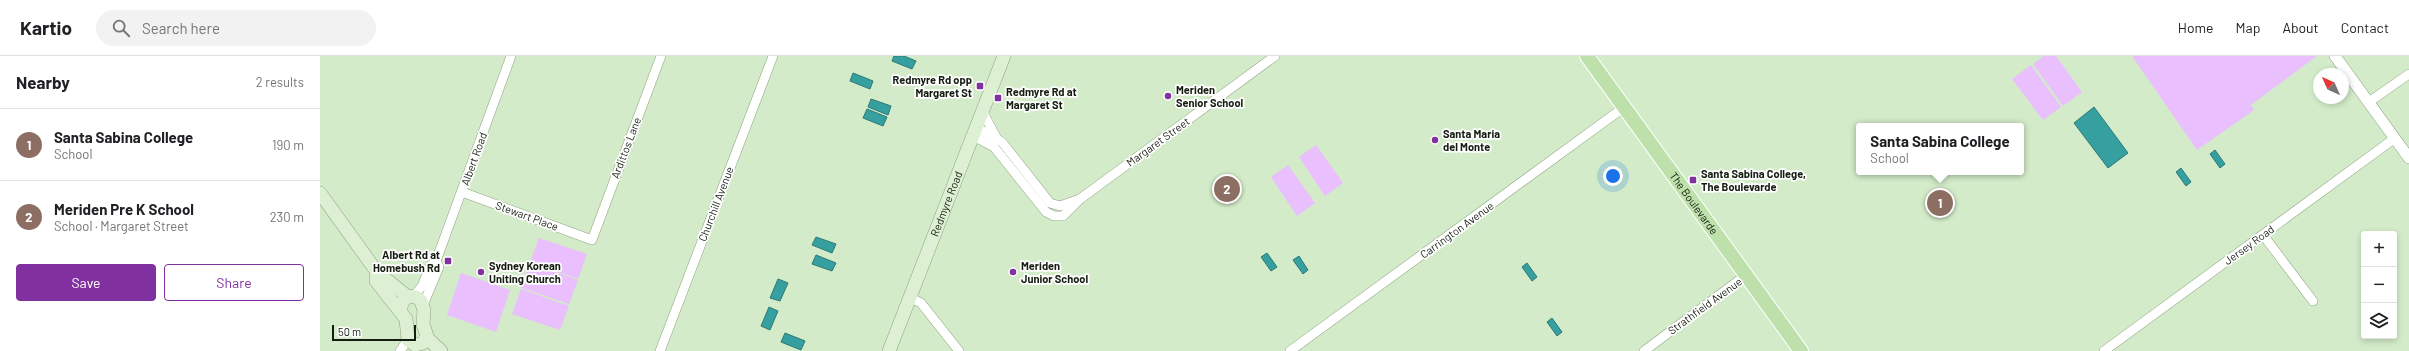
<!DOCTYPE html>
<meta charset="utf-8">
<style>
:root{--surface:#fff;--page:#f2f2f2;--text:#202124;--muted:#757577;--line:#e0e0e0;--accent:#81309f}
body{margin:0;font-family:Barlow,sans-serif;background:var(--page);color:var(--text)}
.controls{position:absolute;right:12px;bottom:12px;display:grid;overflow:hidden;border-radius:4px;box-shadow:0 2px 6px #0003}
.controls button{width:36px;height:36px;display:grid;place-items:center;padding:0;border:0;border-bottom:1px solid var(--line);background:var(--surface);color:var(--text);font:20px sans-serif}
.compass{position:absolute;left:1993px;top:12px;width:36px;height:36px;border-radius:50%;background:var(--surface);box-shadow:0 2px 6px #0003;rotate:315deg}
.scale{position:absolute;left:12px;bottom:10px;width:84px;box-sizing:border-box;padding-left:4px;border:2px solid #151d11;border-top:0;font-size:11px;line-height:14px;white-space:nowrap;color:#151d11;-webkit-text-stroke:3px #fff;paint-order:stroke}
.you{position:absolute;left:1293px;top:120px;width:14px;height:14px;margin:-10px;border:3px solid #fff;border-radius:50%;background:#1a73e8;box-shadow:0 0 0 6px #1a73e833}
.badge{display:grid;place-items:center;width:26px;height:26px;border-radius:50%;background:var(--accent);color:#fff;font-size:13px;font-weight:700}
.pin{position:absolute;translate:-50% -50%;border:2px solid #fff;box-shadow:0 1px 4px #0006}
.popup{position:absolute;left:1536px;top:67px;width:168px;height:52px;box-sizing:border-box;display:grid;place-content:center;border-radius:4px;background:var(--surface);filter:drop-shadow(0 1px 3px #0005);font-size:13px;white-space:nowrap;color:var(--muted)}
.popup b{font-size:15px;color:var(--text)}
.popup::after{content:'';position:absolute;left:50%;top:100%;margin-left:-8px;border:8px solid transparent;border-top-color:var(--surface)}
.list{margin:0;padding:0;list-style:none}
h2{display:flex;justify-content:space-between;align-items:center;height:52px;margin:0;padding:0 16px;font-size:17px}
h2 small{font-size:13px;font-weight:400;color:var(--muted)}
.list li{display:grid;grid-template-columns:26px 1fr auto;gap:12px;align-items:center;box-sizing:border-box;height:72px;padding:0 16px;border-top:1px solid var(--line)}
.list b{display:block;font-size:15px;white-space:nowrap}
.list p{margin:0;font-size:13px;white-space:nowrap;color:var(--muted)}
.list em{font-size:13px;font-style:normal;color:var(--muted)}
.actions{display:flex;gap:8px;padding:12px 16px}
.actions a{flex:1;padding:9px 0;border:1px solid var(--accent);border-radius:4px;text-align:center;font-size:14px;color:var(--accent)}
.actions .main{background:var(--accent);color:#fff}
.icon{flex:none;width:22px;height:22px;fill:none;stroke:currentColor;stroke-width:2;stroke-linecap:round;stroke-linejoin:round}
.map{position:relative;flex:none;width:2089px;height:295px;overflow:hidden}
header{display:flex;align-items:center;gap:24px;box-sizing:border-box;height:56px;padding:0 20px;background:var(--surface);border-bottom:1px solid var(--line)}
header strong{font-size:19px}
nav{display:flex;gap:22px;margin-inline-start:auto;font-size:14px}
.search{width:280px;height:36px;background:var(--page);display:flex;align-items:center;gap:10px;box-sizing:border-box;padding:0 14px;border-radius:22px;color:var(--muted);font-size:15px}
main{display:flex}
aside{flex:1;background:var(--surface)}
.map>svg:first-child{display:block}
.green{fill:#eabffe}
.water{fill:#36a0a0;stroke:#2c7975}
.lines{fill:none;stroke-linecap:round;stroke-linejoin:round}
.minor-casing{stroke:#8ea383;stroke-width:10}
.tertiary-casing{stroke:#8ea383;stroke-width:12}
.secondary-casing{stroke:#8ea383;stroke-width:14}
.primary-casing{stroke:#fff;stroke-width:16}
.minor{stroke:#fff;stroke-width:9}
.tertiary{stroke:#fff;stroke-width:11}
.secondary{stroke:#def0d4;stroke-width:13}
.primary{stroke:#bee0aa;stroke-width:14}
.poi-dot{fill:#81309f;stroke:#fff;stroke-width:1.5}
.labels{text-anchor:middle;stroke-width:3.5;stroke-linejoin:round;paint-order:stroke}
.poi-label{font-size:11px;font-weight:bold;fill:#151d11;stroke:#fff;text-anchor:start}
.street-label{font-size:11px;fill:#151d11;stroke:#fff}
</style>
<header>
<strong>Kartio</strong>
<div class="search"><svg class="icon" aria-label="search" viewBox="0 0 24 24"><circle cx="10" cy="10" r="6"/><path d="M15 15l6 6"/></svg>Search here</div>
<nav><a>Home</a><a>Map</a><a>About</a><a>Contact</a></nav>
</header>
<main>
<aside>
<h2>Nearby<small>2 results</small></h2>
<ul class="list">
<li><span class="badge" style="background:#8d6e63">1</span><div><b>Santa Sabina College</b><p>School</p></div><em>190 m</em></li>
<li><span class="badge" style="background:#8d6e63">2</span><div><b>Meriden Pre K School</b><p>School · Margaret Street</p></div><em>230 m</em></li>
</ul>
<div class="actions"><a class="main">Save</a><a>Share</a></div>
</aside>
<div class="map">
<svg width="2089" height="295" viewBox="0 0 2089 295">
<rect width="100%" height="100%" fill="#d3ebc8"/>
<g class="green">
<path d="M1724 0H1736L1762 36 1743 50 1713 8Z"/>
<path d="M1812 0H1997L1931 49 1934 54 1877 94Z"/>
<path d="M1711 9 1741 51 1723 64 1692 23Z"/>
<path d="M996 89 1023 127 1005 140 979 101Z"/>
<path d="M968 109 995 147 977 160 951 121Z"/>
<path d="M219 182 267 198 258 223 210 206Z"/>
<path d="M210 207 258 224 249 248 201 232Z"/>
<path d="M141 217 190 234 176 276 127 259Z"/>
<path d="M201 233 249 250 240 274 192 258Z"/>
</g>
<g class="water">
<path d="M574 0H584L596 5 592 13 572 5Z"/>
<path d="M533 17 553 25 550 33 530 25Z"/>
<path d="M551 43 571 50 568 59 548 51Z"/>
<path d="M1774 51 1808 97 1788 112 1754 67Z"/>
<path d="M547 53 567 61 563 70 543 62Z"/>
<path d="M1895 94 1905 108 1900 112 1890 98Z"/>
<path d="M1861 112 1871 126 1866 130 1856 116Z"/>
<path d="M496 181 516 188 512 197 492 189Z"/>
<path d="M947 197 957 211 951 215 941 201Z"/>
<path d="M496 199 516 207 512 215 492 208Z"/>
<path d="M979 200 988 214 983 218 973 204Z"/>
<path d="M1207 207 1217 221 1212 225 1202 211Z"/>
<path d="M458 223 468 227 460 245 450 242Z"/>
<path d="M449 251 458 255 450 274 441 270Z"/>
<path d="M1232 262 1242 276 1237 280 1227 266Z"/>
<path d="M465 277 485 285 481 294 461 286Z"/>
</g>
<g class="lines">
<defs>
<g id="minor">
<path d="M2049 46 2089 18"/>
<path d="M662 55 676 81"/>
<path d="M656 71 682 86 730 147 740 150 760 143"/>
<path d="M653 80 674 91 726 156 734 160H743L760 143 955 0"/>
<path d="M142 136 272 184 341 0"/>
<path d="M1943 179 1993 245"/>
<path d="M94 240 102 230 111 209 116 205 191 0"/>
<path d="M591 242 601 247 639 295"/>
<path d="M103 249 119 211 116 205"/>
<path d="M80 295 88 284"/>
<path d="M340 295 453 0"/>
<path d="M970 295 1303 52"/>
<path d="M1324 295 1426 219"/>
<path d="M1784 295 2075 82"/>
</g>
<path id="tertiary" d="M2015 0 2089 102"/>
<g id="secondary">
<path d="M0 137 57 216 88 241"/>
<path d="M57 216 56 225 86 263 88 284 95 289 103 287 107 280 103 268 104 254 101 245C93 236 81 241 81 253"/>
<path d="M107 282 121 295"/>
<path id="s1" d="M569 295 684 0"/>
</g>
<g id="primary">
<path id="s2" d="M1267 0 1481 295"/>
</g>
</defs>
<use href="#minor" class="minor-casing"/>
<use href="#tertiary" class="tertiary-casing"/>
<use href="#secondary" class="secondary-casing"/>
<use href="#primary" class="primary-casing"/>
<use href="#minor" class="minor"/>
<use href="#tertiary" class="tertiary"/>
<use href="#secondary" class="secondary"/>
<use href="#primary" class="primary"/>
</g>
<g class="poi-dot">
<rect x="656" y="26" width="8" height="8" rx="2"/>
<circle cx="848" cy="40" r="4"/>
<rect x="674" y="38" width="8" height="8" rx="2"/>
<circle cx="1115" cy="84" r="4"/>
<rect x="1369" y="120" width="8" height="8" rx="2"/>
<rect x="124" y="201" width="8" height="8" rx="2"/>
<circle cx="161" cy="216" r="4"/>
<circle cx="693" cy="216" r="4"/>
</g>
<g class="labels">
<g class="poi-label">
<text x="652" y="28" text-anchor="end">Redmyre Rd opp<tspan x="652" dy="13">Margaret St</tspan></text>
<text x="856" y="38">Meriden<tspan x="856" dy="13">Senior School</tspan></text>
<text x="686" y="40">Redmyre Rd at<tspan x="686" dy="13">Margaret St</tspan></text>
<text x="1123" y="82">Santa Maria<tspan x="1123" dy="13">del Monte</tspan></text>
<text x="1381" y="122">Santa Sabina College,<tspan x="1381" dy="13">The Boulevarde</tspan></text>
<text x="120" y="203" text-anchor="end">Albert Rd at<tspan x="120" dy="13">Homebush Rd</tspan></text>
<text x="169" y="214">Sydney Korean<tspan x="169" dy="13">Uniting Church</tspan></text>
<text x="701" y="214">Meriden<tspan x="701" dy="13">Junior School</tspan></text>
</g>
<g class="street-label">
<text transform="translate(838 86) rotate(-36)" y="4">Margaret Street</text>
<text transform="translate(306 92) rotate(-69)" y="4">Ardittos Lane</text>
<text transform="translate(154 103) rotate(-70)" y="4">Albert Road</text>
<text transform="translate(396 148) rotate(-69)" y="4">Churchill Avenue</text>
<text dy="4" stroke="none"><textPath href="#s1" startOffset="158">Redmyre Road</textPath></text>
<text dy="4" stroke="none"><textPath href="#s2" startOffset="182">The Boulevarde</textPath></text>
<text transform="translate(207 160) rotate(20)" y="4">Stewart Place</text>
<text transform="translate(1137 174) rotate(-36)" y="4">Carrington Avenue</text>
<text transform="translate(1929 189) rotate(-36)" y="4">Jersey Road</text>
<text transform="translate(1385 250) rotate(-36)" y="4">Strathfield Avenue</text>
</g>
</g>
</svg>
<div class="controls">
<button>+</button>
<button>−</button>
<button><svg class="icon" aria-label="layers" viewBox="0 0 24 24"><path d="M12 4l9 5-9 5-9-5zM3 14l9 5 9-5"/></svg></button>
</div>
<svg class="compass" viewBox="-18 -18 36 36"><path d="M0-13l5 13h-10z" fill="#e53935"/><path d="M0 13l5-13h-10z" fill="#757577"/></svg>
<div class="scale">50 m</div>
<div class="you"></div>
<div class="pin badge" style="left:1620px;top:147px;background:#8d6e63">1</div>
<div class="popup"><b>Santa Sabina College</b>School</div>
<div class="pin badge" style="left:907px;top:133px;background:#8d6e63">2</div>
</div>
</main>
